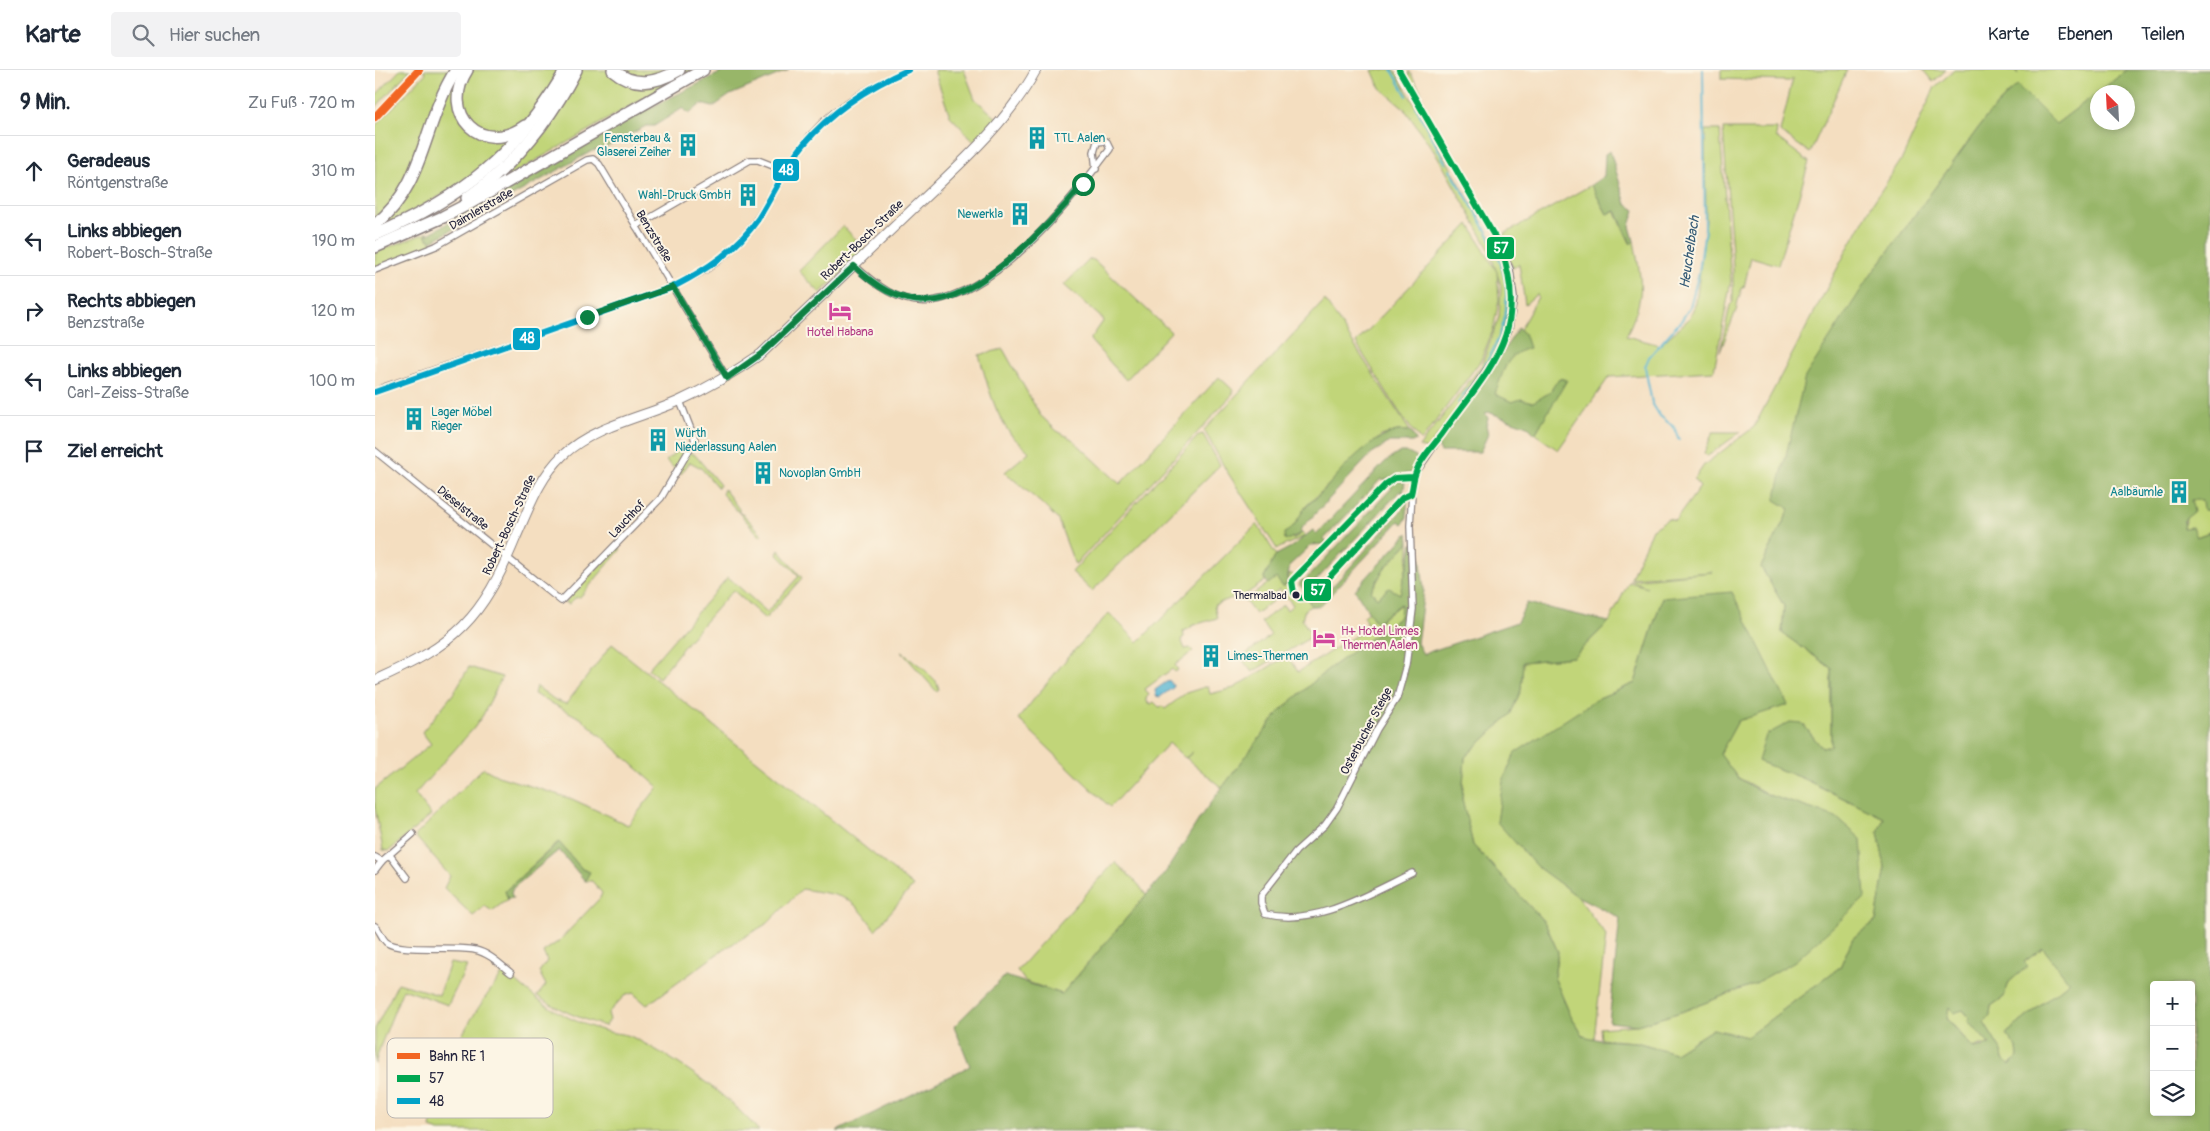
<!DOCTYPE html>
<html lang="de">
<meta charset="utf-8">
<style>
:root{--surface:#fff;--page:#f2f2f3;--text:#1f2937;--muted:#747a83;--line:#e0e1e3}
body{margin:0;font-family:Pangolin,sans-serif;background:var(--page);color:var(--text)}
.controls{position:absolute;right:15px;bottom:15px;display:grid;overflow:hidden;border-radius:5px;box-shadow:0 2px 8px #0003}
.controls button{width:45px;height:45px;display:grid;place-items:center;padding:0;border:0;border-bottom:1px solid var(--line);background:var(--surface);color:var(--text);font:25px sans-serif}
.compass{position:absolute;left:1715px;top:15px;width:45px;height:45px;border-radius:50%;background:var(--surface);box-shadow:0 2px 8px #0003;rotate:336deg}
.stop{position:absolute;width:15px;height:15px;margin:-11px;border:4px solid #0b8043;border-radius:50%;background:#fff}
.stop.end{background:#0b8043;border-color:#fff;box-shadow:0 1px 5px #0008}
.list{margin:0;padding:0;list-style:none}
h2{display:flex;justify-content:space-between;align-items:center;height:65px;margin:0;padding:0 20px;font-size:21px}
h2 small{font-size:16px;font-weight:400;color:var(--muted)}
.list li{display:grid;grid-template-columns:32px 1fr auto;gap:15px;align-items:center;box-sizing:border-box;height:70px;padding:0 20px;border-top:1px solid var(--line)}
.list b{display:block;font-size:19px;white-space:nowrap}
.list p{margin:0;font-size:16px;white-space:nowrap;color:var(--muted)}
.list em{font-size:16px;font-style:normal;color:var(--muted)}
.icon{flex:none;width:28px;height:28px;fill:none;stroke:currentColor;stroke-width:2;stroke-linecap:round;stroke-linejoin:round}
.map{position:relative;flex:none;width:1835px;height:1061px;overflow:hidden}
header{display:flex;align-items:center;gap:30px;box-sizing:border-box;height:70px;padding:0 25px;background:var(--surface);border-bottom:1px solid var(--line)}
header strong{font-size:24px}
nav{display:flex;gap:28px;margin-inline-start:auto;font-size:18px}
.search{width:350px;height:45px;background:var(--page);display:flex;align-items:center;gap:12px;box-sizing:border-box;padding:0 18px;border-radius:5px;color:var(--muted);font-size:19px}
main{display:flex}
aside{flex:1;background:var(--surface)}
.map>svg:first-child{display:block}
.green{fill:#c1d579;stroke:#727c5a}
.forest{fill:#98b669;stroke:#5d6c52;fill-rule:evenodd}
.water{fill:#53b4d2;stroke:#3a6b86}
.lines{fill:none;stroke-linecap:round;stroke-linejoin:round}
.stream{stroke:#53b4d2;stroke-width:2}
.street-casing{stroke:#8b807e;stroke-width:8}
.secondary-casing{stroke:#8b807e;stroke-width:11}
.highway-casing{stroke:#8b807e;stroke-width:14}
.street{stroke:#fff;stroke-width:5.5}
.secondary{stroke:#fff;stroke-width:9}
.highway{stroke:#fff;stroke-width:11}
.bus-1-casing{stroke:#fcf5e5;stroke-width:10}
.bus-2-casing{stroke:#fcf5e5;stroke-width:10}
.bus-1{stroke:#00a651;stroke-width:6}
.bus-2{stroke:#02a2c7;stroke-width:6}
.rail-1-casing{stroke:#fcf5e5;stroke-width:11}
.rail-1{stroke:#f26522;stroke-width:8}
.route{stroke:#0b8043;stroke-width:6}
.bus-dot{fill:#22223b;stroke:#fcf5e5;stroke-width:2}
.labels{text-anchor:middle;stroke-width:4;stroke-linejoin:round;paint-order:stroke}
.bus-label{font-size:11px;fill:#22223b;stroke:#fcf5e5;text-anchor:end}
.culture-label{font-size:12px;fill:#0d838f;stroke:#fcf5e5;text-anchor:start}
.street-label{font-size:12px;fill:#22223b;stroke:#fcf5e5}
.hotel-label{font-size:12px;fill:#b23c85;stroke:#fcf5e5}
.water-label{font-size:14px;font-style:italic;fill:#365c77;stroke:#fcf5e5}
.key{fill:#fcf5e5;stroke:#bbb6b2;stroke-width:1}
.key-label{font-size:14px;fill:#22223b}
.line-badge{stroke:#fcf5e5;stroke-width:2}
.badge-label{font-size:14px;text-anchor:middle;font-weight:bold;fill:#fff}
</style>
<header>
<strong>Karte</strong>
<div class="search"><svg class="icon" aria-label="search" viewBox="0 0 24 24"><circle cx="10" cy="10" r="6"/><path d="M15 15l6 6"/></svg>Hier suchen</div>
<nav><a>Karte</a><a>Ebenen</a><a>Teilen</a></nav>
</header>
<main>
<aside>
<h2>9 Min.<small>Zu Fuß · 720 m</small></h2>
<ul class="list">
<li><svg class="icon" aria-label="ahead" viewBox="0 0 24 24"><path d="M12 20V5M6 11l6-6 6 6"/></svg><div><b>Geradeaus</b><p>Röntgenstraße</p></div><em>310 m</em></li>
<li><svg class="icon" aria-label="left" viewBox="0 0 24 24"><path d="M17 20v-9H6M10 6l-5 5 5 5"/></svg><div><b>Links abbiegen</b><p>Robert-Bosch-Straße</p></div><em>190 m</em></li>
<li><svg class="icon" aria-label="right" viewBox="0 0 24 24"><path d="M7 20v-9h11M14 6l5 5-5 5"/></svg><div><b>Rechts abbiegen</b><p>Benzstraße</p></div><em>120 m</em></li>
<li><svg class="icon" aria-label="left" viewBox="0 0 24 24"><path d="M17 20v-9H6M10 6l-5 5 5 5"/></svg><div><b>Links abbiegen</b><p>Carl-Zeiss-Straße</p></div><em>100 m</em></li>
<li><svg class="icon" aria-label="arrive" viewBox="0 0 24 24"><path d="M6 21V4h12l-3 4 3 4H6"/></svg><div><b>Ziel erreicht</b></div></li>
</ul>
</aside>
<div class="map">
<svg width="1835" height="1061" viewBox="0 0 1835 1061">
<rect width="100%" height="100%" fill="#fcf5e5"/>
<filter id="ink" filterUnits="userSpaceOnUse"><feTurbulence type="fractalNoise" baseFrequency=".02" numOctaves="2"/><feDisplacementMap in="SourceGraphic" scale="10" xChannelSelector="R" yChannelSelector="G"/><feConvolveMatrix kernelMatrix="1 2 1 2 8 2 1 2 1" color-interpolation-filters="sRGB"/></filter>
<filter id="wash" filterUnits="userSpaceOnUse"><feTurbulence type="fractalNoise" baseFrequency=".0096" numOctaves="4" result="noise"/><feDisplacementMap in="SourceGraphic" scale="20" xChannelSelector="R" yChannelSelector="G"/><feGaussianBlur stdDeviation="1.12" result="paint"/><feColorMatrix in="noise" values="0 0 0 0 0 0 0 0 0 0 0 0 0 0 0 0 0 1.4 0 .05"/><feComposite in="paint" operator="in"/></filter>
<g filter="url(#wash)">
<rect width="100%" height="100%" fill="#f4dec0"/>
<g class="green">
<path d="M25 0H35L0 38V26Z"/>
<path d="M48 0H318L108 121 97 109 13 154 10 142 0 150V56L51 3Z"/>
<path d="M559 0H589L600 29 624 50 601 73 575 46Z"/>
<path d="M997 0H1020L1124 182C1158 260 1096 320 1052 379L1044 377 1106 296 1124 247 1126 216 1114 179 1063 87 1028 37 1005 18Z"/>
<path d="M1346 0H1472L1435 83 1405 62 1418 8 1414 11 1346 9Z"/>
<path d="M1548 0H1571L1558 12Z"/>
<path d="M1579 0H1639L1643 4 1641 0H1753L1681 54 1642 15 1612 46 1491 212 1415 439 1386 497 1409 536 1407 563 1456 598V677L1447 678 1427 653 1383 691 1429 709 1509 748 1503 762 1510 797 1501 851 1478 868 1465 897 1372 967 1338 959 1300 983 1261 972 1226 969 1225 958 1262 955 1306 942 1379 914 1394 725 1362 707 1344 684 1363 651 1287 528 1260 613 1224 628 1161 796 1202 826 1231 865 1219 969 1208 966 1194 942 1179 907 1183 882 1170 853 1098 775 1087 729 1090 687 1135 645 1146 620 1148 592 1198 587 1234 552 1254 512 1272 517 1255 510 1337 502 1256 508 1277 459 1293 449 1300 451 1325 417 1319 410 1329 395 1379 357 1473 178 1498 133 1527 89 1560 17Z"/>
<path d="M1034 1 1047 23 1044 26 1033 7Z"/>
<path d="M1348 59H1402L1401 67 1434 92 1403 195 1376 187 1369 217 1368 215 1361 237 1362 238 1345 282 1355 235 1358 232V197Z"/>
<path d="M1330 60H1345L1356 211 1339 301 1234 307 1183 380 1160 364 1166 354 1110 323 1163 227 1162 224 1150 234 1144 194 1138 198 1124 167 1216 115 1232 144 1240 141 1255 173 1259 171C1267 215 1271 224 1251 266L1285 275 1314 249 1321 233 1331 151Z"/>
<path d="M1094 154 1122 202 1124 230 1118 260 1106 290 1046 371 1028 348 981 273Z"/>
<path d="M468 156 491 180 445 223 424 201Z"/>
<path d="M54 162 50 166 61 176 0 200V182Z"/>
<path d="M715 189 719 190 796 262 751 310 715 270 729 250 689 215Z"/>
<path d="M950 230 1035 361H1022L1006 366 930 437 919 458 918 469 927 463 930 466 902 479 851 400 829 360Z"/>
<path d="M628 279 665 345 682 361 697 369 745 414 844 307 858 320V324L700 495 683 450 666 433 630 402 654 382C649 376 642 371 637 366 619 344 612 312 604 285Z"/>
<path d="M1338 362H1366L1332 386 1329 383Z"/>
<path d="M828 364 845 395 717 521 697 502 824 365Z"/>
<path d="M305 378 320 385 345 415 343 418 326 398 315 392 306 404 291 391Z"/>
<path d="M349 419 364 439V443L368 444 387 464 385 466 347 424Z"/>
<path d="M1816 430H1827L1828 440H1835V462L1821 467 1808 458Z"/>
<path d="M882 454 901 485 889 508 890 511 861 531 857 528 839 535 842 548 816 556V558L808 561 809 567 806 569 810 579 815 578 818 581 800 595 803 600 800 602 797 599 770 619 774 625 771 628 772 632 776 634 779 632 784 637 787 636 790 639 811 623 833 616 835 624 859 618 912 586 923 602 994 557 988 546 994 541 1002 553 1027 533 1025 547 952 600 905 641 847 718 811 688 818 682 810 688 794 673 735 737 643 649 694 586 734 543 763 572Z"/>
<path d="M1034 472C1035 492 1028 505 1025 525L1002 528 996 521 1010 498Z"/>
<path d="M243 476 246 479 205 527 200 528 194 534 190 532Z"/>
<path d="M404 480 427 508 390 549 358 520 313 571 284 608 273 599 353 507 392 542 424 506 402 484Z"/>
<path d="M915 503 921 507 917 511C916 522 922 530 933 529L936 536 930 539 927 550 933 559 938 560 935 561 938 566 877 602 866 588 896 565 886 552 908 535 912 540 918 535 905 519 899 523 902 528 880 544 870 531 901 507 911 516Z"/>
<path d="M237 574 538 816 500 860C477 824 467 826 427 819L393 853 349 879 272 935 258 923 249 926 233 943 235 950 230 956C206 949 184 940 162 926L171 915 164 902 172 891 168 882 184 871 225 828 227 823 217 811H210L214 802 207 799 183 772 130 821 133 829 117 841 110 836 98 846 69 818 75 806 40 766 108 698 123 706 197 729 253 755 283 717 207 649 159 624 161 616 180 630 191 634Z"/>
<path d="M526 581 549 599 561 611 564 619 562 622Z"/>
<path d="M94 597 127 607 108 645 99 658 40 724 56 745 14 781 8 780 0 738V719L56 674 47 662 78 624Z"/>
<path d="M740 792 763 814 771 825 687 924 650 911 642 900Z"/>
<path d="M1668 878 1695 911 1631 964 1642 978 1643 988 1635 996 1628 990 1627 982 1609 953 1615 945 1616 936 1629 927 1634 912 1652 896 1649 892Z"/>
<path d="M75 893 92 896 73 935 28 919 5 977 0 994V959L23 913 64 925Z"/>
<path d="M130 901C160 930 189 950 230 961 239 964 251 963 259 968 304 991 351 1023 384 1061H64L55 1058C59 1042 61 1025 67 1010 81 970 104 934 130 901Z"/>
<path d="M1574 936 1587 939 1594 947 1593 951 1616 975H1605L1598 978 1572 948Z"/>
</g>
<g class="forest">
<path d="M351 0H414L355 25 338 37 326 34 314 44 308 38 279 56H271L230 78 217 81 57 171 50 166 263 44Z"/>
<path d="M1752 0H1835V440H1828L1827 430H1816L1819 442 1809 450 1808 458 1817 457 1821 467 1835 462V1061H462L595 996 579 956 630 906 687 924 790 803 828 743 905 641 952 600 1025 547 1026 534 1001 553 980 520 1033 463 1034 472 1010 498 996 521 1002 528 1014 518 1025 524C1028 507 1035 491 1037 474L1044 475 1049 520 1042 573 1048 584 1142 552 1152 533 1234 552 1198 587 1148 592 1146 620 1135 645 1090 687 1087 729 1098 775 1170 853 1183 882 1179 907 1194 942 1208 966 1225 970 1261 972 1300 983 1338 959 1372 967 1465 897 1478 868 1501 851 1510 797 1503 762 1509 748 1429 709 1383 691 1391 665 1415 652 1427 653 1447 678 1456 676V598L1407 563 1409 536 1386 497 1415 439 1400 430 1430 307 1491 212 1612 46 1642 15 1681 54ZM1722 22H1752V52H1722ZM1668 878 1694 912 1631 964 1642 978 1643 987 1635 995 1628 990 1627 982 1609 953 1615 945 1616 936 1629 927 1634 912 1653 896 1649 892ZM1779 915H1816V1042H1779ZM1574 937 1579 943 1588 940 1594 947 1593 951 1615 975 1598 978 1572 949Z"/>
<path d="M1235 81 1251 134 1260 140 1255 156 1259 171 1256 174 1241 141 1232 144 1216 115 1229 106 1230 84Z"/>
<path d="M1143 258 1149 263 1154 278C1130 284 1128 304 1120 324L1137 332 1146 329 1158 332 1174 323 1184 308 1192 310 1160 364 1152 356 1113 342 1110 344 1113 348 1111 355 1113 364 1105 382H1066L1062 375 1106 316Z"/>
<path d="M1022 361H1035L1041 370 1037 372H1015L997 383 925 460 927 463 910 471 909 463C922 457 922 447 931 437 936 431 943 427 948 421 972 395 987 373 1022 361Z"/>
<path d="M1025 382H1031L1045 389 1037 403 1021 405 1009 411 1006 409 949 469 952 472 950 474 936 475 915 495 911 516H907L901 508 893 514 889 508 901 485 916 477 938 460 942 464 1010 392Z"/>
<path d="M1021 411 1030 412 1028 423 1025 421 934 518 937 521 932 523 924 515 927 509 929 511 1017 418 1014 415Z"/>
<path d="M1032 430V447L1028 454 1024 451 945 536H936L933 529 940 524 946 529 1028 439 1025 436Z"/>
<path d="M1357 522 1413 635 1363 651 1345 684 1362 707 1374 715 1394 725 1461 747 1486 769 1490 828 1420 891 1379 914 1306 942 1262 955 1234 952 1245 848 1202 826 1161 796 1122 752 1128 711 1140 683 1224 628 1260 613 1287 528Z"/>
<path d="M184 772 207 799 215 802 210 811 184 780 138 818 136 823 138 828 133 829 130 821Z"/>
</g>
<path class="water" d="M794 610 799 617 785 627 781 626 780 620Z"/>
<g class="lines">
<g class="stream">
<path d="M1017 0 1032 26"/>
<path d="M1041 37 1071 94"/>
<path d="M1075 100C1122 178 1161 223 1101 309"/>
<path d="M1083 333 1099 311"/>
<path d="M1304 370 1299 357 1285 346 1277 333 1270 297 1274 287 1306 251 1315 237 1324 202 1330 159 1328 0"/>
</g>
</g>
</g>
<g filter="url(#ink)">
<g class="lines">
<defs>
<g id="street">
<path d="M1024 0 1125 176 1135 199 1139 228 1134 259 1127 277 1038 407 1035 456 1038 539 1031 595 1022 628 1002 659 962 738 950 755 921 781 886 826V833L890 844C940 857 993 824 1037 803"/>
<path d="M261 156 375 90H383L411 101"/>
<path d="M479 195C499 214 525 235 556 231 625 221 695 132 735 79L731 71 722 72 719 82 721 99"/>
<path d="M0 200 61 176 212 90 218 89 224 94 352 308"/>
<path d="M148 269C179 258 210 248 241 237 281 223 321 212 353 183 385 153 402 113 426 77 451 42 493 16 533 0"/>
<path d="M0 322 9 317 145 270"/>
<path d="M0 381 186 531 286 428 320 370 305 331"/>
<path d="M14 784 32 808"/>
<path d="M0 787 7 791"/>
<path d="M0 800 7 791 38 764"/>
<path d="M0 856C5 860 6 867 11 872 25 883 79 875 100 880 114 883 125 894 136 903"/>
</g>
<path id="secondary" d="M0 610C81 574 107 550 141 467 154 438 164 408 188 385 219 356 266 348 304 331 333 318 360 302 386 284 438 234 491 184 543 134 585 94 633 52 661 0"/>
<g id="highway">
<path d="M92 0C64 44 107 87 150 56"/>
<path d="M238 0C259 18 282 13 304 0"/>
<path d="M92 128C138 96 175 50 201 0"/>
<path d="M0 155C51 114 47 53 81 0"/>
<path d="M0 165C89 127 142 84 191 0"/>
<path d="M0 177 68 147 97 132 328 0"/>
</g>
</defs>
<use href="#street" class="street-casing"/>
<use href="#secondary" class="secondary-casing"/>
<use href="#highway" class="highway-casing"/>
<use href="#street" class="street"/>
<use href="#secondary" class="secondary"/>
<use href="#highway" class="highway"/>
<defs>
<path id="bus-1" d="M1024 0 1125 176C1157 262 1114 298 1067 364 1059 375 1045 389 1041 402 1038 409 1038 417 1036 424L1027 428 936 527 924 528 919 523 917 511 1011 414 1020 408 1038 407"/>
<path id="bus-2" d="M0 322 298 217C331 200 362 180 383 149 399 124 410 97 429 74 457 41 493 17 533 0"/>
</defs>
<use href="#bus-1" class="bus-1-casing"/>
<use href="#bus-2" class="bus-2-casing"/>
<use href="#bus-1" class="bus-1"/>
<use href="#bus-2" class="bus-2"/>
<defs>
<path id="rail-1" d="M0 47 44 0"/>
</defs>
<use href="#rail-1" class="rail-1-casing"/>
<use href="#rail-1" class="rail-1"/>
</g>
</g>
<g class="lines" filter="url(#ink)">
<path class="route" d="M212 247 298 217 352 308 386 284 479 196C500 216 522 231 552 231 604 231 678 151 708 114"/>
</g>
<defs>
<symbol id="building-bare" viewBox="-9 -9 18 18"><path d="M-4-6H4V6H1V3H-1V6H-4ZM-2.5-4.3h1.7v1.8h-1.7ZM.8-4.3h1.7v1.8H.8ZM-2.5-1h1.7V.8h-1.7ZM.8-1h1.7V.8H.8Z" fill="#0f9aa8" stroke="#fcf5e5" stroke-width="2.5" paint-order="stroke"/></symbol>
<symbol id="hotel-bare" viewBox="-9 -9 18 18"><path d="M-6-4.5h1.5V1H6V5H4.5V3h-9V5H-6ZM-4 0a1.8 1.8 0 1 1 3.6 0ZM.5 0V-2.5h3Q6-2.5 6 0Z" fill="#d1479c" stroke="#fcf5e5" stroke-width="2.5" paint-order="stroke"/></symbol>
</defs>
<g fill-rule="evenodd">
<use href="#building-bare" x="646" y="52" width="32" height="32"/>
<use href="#building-bare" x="297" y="59" width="32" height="32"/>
<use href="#building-bare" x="357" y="109" width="32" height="32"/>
<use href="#building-bare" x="629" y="128" width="32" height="32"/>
<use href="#hotel-bare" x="449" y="225" width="32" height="32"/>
<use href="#building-bare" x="23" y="333" width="32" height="32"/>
<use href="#building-bare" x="267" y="354" width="32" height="32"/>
<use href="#building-bare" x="372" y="387" width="32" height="32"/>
<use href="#building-bare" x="1788" y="406" width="32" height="32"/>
<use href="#hotel-bare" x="933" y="552" width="32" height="32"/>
<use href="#building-bare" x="820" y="570" width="32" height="32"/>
</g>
<circle class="bus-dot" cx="921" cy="525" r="4.5"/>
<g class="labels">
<g class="bus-label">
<text x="912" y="529">Thermalbad</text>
</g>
<g class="culture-label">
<text x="296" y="72" text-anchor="end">Fensterbau &amp;<tspan x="296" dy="14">Glaserei Zeiher</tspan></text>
<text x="679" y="72">TTL Aalen</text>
<text x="356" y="129" text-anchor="end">Wahl-Druck GmbH</text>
<text x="628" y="148" text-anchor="end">Newerkla</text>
<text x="56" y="346">Lager Möbel<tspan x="56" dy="14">Rieger</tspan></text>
<text x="300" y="367">Würth<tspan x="300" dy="14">Niederlassung Aalen</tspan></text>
<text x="404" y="407">Novoplan GmbH</text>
<text x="1788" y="426" text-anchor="end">Aalbäumle</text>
<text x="852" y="590">Limes-Thermen</text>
</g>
<g class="street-label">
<text transform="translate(106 139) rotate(-30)" y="4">Daimlerstraße</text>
<text transform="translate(279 166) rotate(59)" y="4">Benzstraße</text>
<text transform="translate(487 170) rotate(-44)" y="4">Robert-Bosch-Straße</text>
<text transform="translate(88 438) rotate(39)" y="4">Dieselstraße</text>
<text transform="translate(252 449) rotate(-47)" y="4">Lauchhof</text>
<text transform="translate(134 455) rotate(-65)" y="4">Robert-Bosch-Straße</text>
<text transform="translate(991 661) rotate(-62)" y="4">Osterbucher Steige</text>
</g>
<g class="hotel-label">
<text x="465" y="266">Hotel Habana</text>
<text x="966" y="565" text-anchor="start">H+ Hotel Limes<tspan x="966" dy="14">Thermen Aalen</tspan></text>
</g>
<g class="water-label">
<text transform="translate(1314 182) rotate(-82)" y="5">Heuchelbach</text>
</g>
</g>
<rect x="12" y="968" width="166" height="80" rx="8" class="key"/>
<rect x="22" y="983" width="23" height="6" fill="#f26522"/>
<rect x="22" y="1005" width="23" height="7" fill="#00a651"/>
<rect x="22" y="1028" width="23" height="6" fill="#02a2c7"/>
<g class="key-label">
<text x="54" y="991">Bahn RE 1</text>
<text x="54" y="1013">57</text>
<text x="54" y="1036">48</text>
</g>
<g class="line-badge">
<rect x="397" y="88" width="28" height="24" rx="5" fill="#02a2c7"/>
<rect x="1111" y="166" width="29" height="24" rx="5" fill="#00a651"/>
<rect x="137" y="257" width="29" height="24" rx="5" fill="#02a2c7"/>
<rect x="928" y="508" width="29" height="24" rx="5" fill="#00a651"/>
</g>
<g class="badge-label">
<text x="411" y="105">48</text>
<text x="1126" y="183">57</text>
<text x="152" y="273">48</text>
<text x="943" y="525">57</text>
</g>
</svg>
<div class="controls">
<button>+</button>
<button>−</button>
<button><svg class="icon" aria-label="layers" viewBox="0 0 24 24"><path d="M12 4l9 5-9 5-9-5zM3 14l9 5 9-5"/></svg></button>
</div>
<svg class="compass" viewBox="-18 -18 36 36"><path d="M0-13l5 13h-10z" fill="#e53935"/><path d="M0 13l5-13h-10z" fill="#747a83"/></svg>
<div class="stop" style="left:708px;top:114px"></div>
<div class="stop end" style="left:212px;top:247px"></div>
</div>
</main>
